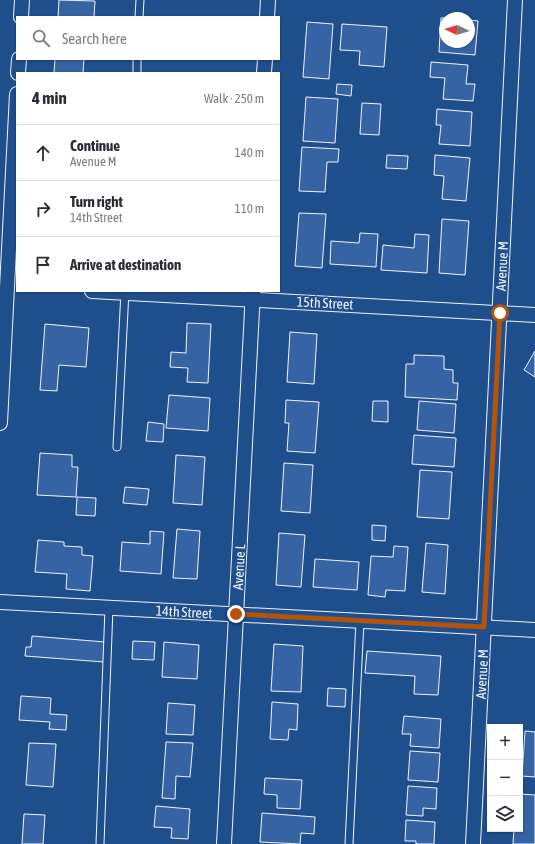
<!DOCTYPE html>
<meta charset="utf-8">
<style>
:root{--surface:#fff;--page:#f2f2f3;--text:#2b2b33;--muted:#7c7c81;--line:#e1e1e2}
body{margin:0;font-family:"Asap Condensed",sans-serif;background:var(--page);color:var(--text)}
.controls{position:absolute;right:12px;bottom:12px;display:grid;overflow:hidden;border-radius:0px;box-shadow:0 1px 3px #0004}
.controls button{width:36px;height:36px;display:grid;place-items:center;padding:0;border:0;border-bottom:1px solid var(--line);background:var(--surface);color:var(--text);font:20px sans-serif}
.compass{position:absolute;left:439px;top:12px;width:36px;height:36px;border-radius:50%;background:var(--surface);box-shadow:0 1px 3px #0004;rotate:274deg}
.stop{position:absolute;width:12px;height:12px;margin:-9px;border:3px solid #b45309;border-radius:50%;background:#fff}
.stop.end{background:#b45309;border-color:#fff;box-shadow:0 1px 4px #0008}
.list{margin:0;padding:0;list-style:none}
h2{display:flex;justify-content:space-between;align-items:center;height:52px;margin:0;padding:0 16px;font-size:17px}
h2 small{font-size:13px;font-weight:400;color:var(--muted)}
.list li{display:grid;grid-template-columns:26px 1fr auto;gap:12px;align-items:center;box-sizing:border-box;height:56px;padding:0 16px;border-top:1px solid var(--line)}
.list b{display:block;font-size:15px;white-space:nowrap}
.list p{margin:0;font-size:13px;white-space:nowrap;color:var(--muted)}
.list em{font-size:13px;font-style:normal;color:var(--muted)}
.icon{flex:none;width:22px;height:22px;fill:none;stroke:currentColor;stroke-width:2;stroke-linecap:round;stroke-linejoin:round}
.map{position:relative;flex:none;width:535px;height:844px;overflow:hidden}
.search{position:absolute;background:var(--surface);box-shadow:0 1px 3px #0004;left:16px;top:16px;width:264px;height:44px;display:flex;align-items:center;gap:10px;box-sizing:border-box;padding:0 14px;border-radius:0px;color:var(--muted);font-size:15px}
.panel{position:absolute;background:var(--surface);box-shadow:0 1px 3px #0004;left:16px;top:72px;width:264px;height:220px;border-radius:0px}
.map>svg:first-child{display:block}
.building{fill:#3563a3;stroke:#f2f6ff}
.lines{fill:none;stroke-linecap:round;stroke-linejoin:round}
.lane-casing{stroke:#f2f6ff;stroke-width:9}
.street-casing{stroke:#f2f6ff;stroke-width:16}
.lane{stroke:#1f4e8c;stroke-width:7}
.street{stroke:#1f4e8c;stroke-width:14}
.route{stroke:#b45309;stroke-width:5}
.labels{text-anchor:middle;stroke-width:3;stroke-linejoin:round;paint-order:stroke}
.street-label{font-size:14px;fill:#f2f6ff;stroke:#1f4e8c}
</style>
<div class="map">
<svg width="535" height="844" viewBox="0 0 535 844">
<rect width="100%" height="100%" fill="#1f4e8c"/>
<g class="building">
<path d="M59 0 95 1 94 17H58Z"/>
<path d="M441 18H445V42H469V20L478 21 475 55 439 52Z"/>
<path d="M307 22 333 24 329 79 303 77Z"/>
<path d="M342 24 387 27 384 67 359 65 360 51 340 50Z"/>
<path d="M55 59H84L83 73H54Z"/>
<path d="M431 62 468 65 466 84H475L473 101 443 99 445 78 430 77Z"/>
<path d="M337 84 352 85 351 96 336 94Z"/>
<path d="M306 97 338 99 335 143 303 141Z"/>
<path d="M362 103 381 104 379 135 360 134Z"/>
<path d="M437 109 472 112 470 146 439 144 441 125H436Z"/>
<path d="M302 147 339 149 338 162H327L325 192 299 191Z"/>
<path d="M387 155 408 156 407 169 386 168Z"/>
<path d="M435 155 470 158 466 201 442 199 444 176 434 175Z"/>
<path d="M299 213 326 214 322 268 295 266Z"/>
<path d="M442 219 469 221 465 275 439 273Z"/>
<path d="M360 233 378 234 376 267 330 264 331 241 359 243Z"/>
<path d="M415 234 429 235 427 273 381 270 383 245 414 248Z"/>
<path d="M187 323 211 324 208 383 187 382 188 368 170 367 171 352 186 353Z"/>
<path d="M45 324 89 328 86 367 59 365 57 391 40 390Z"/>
<path d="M290 332 317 334 314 384 287 382Z"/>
<path d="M535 351V377L524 370Z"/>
<path d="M414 355 444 356V369L453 370V383H458L457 400 405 397 406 364H414Z"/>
<path d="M169 395 210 398 208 431 166 428Z"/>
<path d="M286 400 319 402 315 453 287 451 289 423H285Z"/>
<path d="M373 401H388V422L372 421Z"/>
<path d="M419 401 456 404 454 433 417 430Z"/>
<path d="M148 422 164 424 163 442 146 441Z"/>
<path d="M414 435 456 438 454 467 412 464Z"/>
<path d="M40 453 72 455V467H78L76 497 37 495Z"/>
<path d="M176 455 205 457 202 505 173 503Z"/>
<path d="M284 463 313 465 310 513 281 511Z"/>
<path d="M420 470 452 472 449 519 417 517Z"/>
<path d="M125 487 149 489 147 505 123 503Z"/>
<path d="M77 497 96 498 95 516 76 515Z"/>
<path d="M372 525 386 526 385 541 372 540Z"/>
<path d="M177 529 200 531 197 579 173 578Z"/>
<path d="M150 531 164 532 161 574 120 571 122 542 150 544Z"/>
<path d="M279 533 305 535 301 587 276 585Z"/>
<path d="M38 540 64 542V546L82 547V555L93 556 90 591 66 589 67 574 35 572Z"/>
<path d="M426 543 448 545 445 594 422 592Z"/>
<path d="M394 546 408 547 405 591 386 590 385 597 368 595 371 556 393 557Z"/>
<path d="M315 559 359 562 357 590 313 587Z"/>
<path d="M32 636 105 642 104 662 25 656 26 647H31Z"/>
<path d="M133 641 155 642 154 660 132 659Z"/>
<path d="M164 642 199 645 197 679 162 677Z"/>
<path d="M274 644 303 646 301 692 271 691Z"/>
<path d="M367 651 441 656 438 695 414 694 415 676 365 673Z"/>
<path d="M328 688 346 689 345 707 327 706Z"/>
<path d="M21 696 51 698 50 714 67 715 66 730 49 729 50 722 19 720Z"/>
<path d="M272 702 298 704 297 730 289 729 288 740 270 739Z"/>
<path d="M168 703 195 705 193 735 166 734Z"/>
<path d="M404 716 441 719 439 748 410 746 411 734H402Z"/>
<path d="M525 731 535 732V777L522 776Z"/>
<path d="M166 742 193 743 190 777 176 776 175 799 162 798Z"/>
<path d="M29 743 56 744 53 787 26 785Z"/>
<path d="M410 751 440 753 438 782 408 780Z"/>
<path d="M265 778 302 780 300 809 277 808V795L264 794Z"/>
<path d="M408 786 437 788 436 809 423 808V816L406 815Z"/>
<path d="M520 794 535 795V844H513L514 829H520Z"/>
<path d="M156 806 190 809 188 839 171 838 172 828 154 827Z"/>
<path d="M262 813 315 817 314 834 301 833 300 844 260 842Z"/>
<path d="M24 814 45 815 43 844H22Z"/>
<path d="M406 820 435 822 434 844H416V841H405Z"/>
</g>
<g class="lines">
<defs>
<g id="lane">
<path d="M139 17 140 0"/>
<path d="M137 73V59"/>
<path d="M117 447 125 291"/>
<path d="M100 844 109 608"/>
<path d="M349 844 360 621"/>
</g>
<g id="street">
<path d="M21 17 22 0"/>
<path d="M267 17 268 0"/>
<path d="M18 73 19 59"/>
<path d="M264 73 265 59"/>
<path d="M92 291 535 315"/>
<path d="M0 423 17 94"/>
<path d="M0 602 535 630"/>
<path d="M224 844 253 291"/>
<path d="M473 844 515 0"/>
</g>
</defs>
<use href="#lane" class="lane-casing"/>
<use href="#street" class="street-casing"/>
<use href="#lane" class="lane"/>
<use href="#street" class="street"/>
</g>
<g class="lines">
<path class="route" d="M236 614 484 627 500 313"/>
</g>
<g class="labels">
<g class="street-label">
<text transform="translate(502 266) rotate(-87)" y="5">Avenue M</text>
<text transform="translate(325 303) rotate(3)" y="5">15th Street</text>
<text transform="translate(239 567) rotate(-87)" y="5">Avenue L</text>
<text transform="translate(184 612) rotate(3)" y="5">14th Street</text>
<text transform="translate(482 674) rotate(-87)" y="5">Avenue M</text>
</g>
</g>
</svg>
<div class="controls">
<button>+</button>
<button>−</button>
<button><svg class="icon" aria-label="layers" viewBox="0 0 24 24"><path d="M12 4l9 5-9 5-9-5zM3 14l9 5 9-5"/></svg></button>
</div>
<svg class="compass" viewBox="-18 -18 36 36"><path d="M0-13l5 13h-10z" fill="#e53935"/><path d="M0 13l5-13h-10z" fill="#7c7c81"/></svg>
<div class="stop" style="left:500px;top:313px"></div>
<div class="stop end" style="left:236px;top:614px"></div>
<div class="search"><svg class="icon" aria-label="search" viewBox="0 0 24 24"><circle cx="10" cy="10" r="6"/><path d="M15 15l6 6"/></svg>Search here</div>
<section class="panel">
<h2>4 min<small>Walk · 250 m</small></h2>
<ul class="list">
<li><svg class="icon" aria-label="ahead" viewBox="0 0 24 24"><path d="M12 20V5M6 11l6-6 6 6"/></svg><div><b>Continue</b><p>Avenue M</p></div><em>140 m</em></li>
<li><svg class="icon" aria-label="right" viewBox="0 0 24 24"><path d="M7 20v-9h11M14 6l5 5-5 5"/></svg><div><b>Turn right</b><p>14th Street</p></div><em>110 m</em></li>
<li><svg class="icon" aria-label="arrive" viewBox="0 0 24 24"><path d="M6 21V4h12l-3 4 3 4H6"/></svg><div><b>Arrive at destination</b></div></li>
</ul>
</section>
</div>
